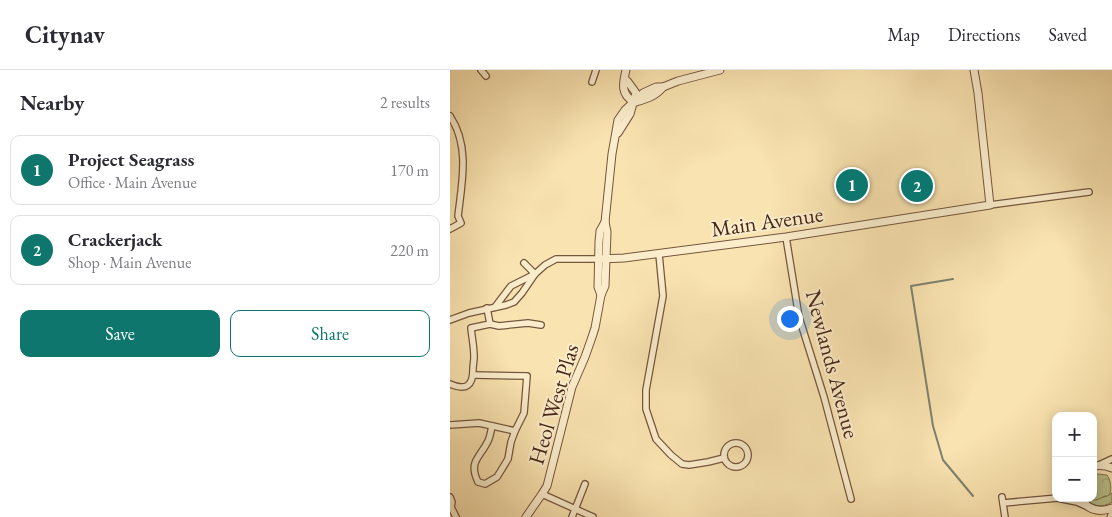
<!DOCTYPE html>
<meta charset="utf-8">
<style>
:root{--surface:#fff;--page:#f2f2f3;--text:#2b2b33;--muted:#7c7c81;--line:#e1e1e2;--accent:#0f766e}
body{margin:0;font-family:"EB Garamond",serif;background:var(--page);color:var(--text)}
.controls{position:absolute;right:15px;bottom:15px;display:grid;overflow:hidden;border-radius:10px;box-shadow:0 2px 12px #0003}
.controls button{width:45px;height:45px;display:grid;place-items:center;padding:0;border:0;border-bottom:1px solid var(--line);background:var(--surface);color:var(--text);font:25px sans-serif}
.you{position:absolute;left:339px;top:248px;width:18px;height:18px;margin:-12px;border:4px solid #fff;border-radius:50%;background:#1a73e8;box-shadow:0 0 0 8px #1a73e833}
.badge{display:grid;place-items:center;width:32px;height:32px;border-radius:50%;background:var(--accent);color:#fff;font-size:16px;font-weight:700}
.pin{position:absolute;translate:-50% -50%;border:2px solid #fff;box-shadow:0 1px 5px #0006}
.list{margin:0;padding:0;list-style:none}
h2{display:flex;justify-content:space-between;align-items:center;height:65px;margin:0;padding:0 20px;font-size:21px}
h2 small{font-size:16px;font-weight:400;color:var(--muted)}
.list li{display:grid;grid-template-columns:32px 1fr auto;gap:15px;align-items:center;box-sizing:border-box;height:70px;margin:0 10px 10px;padding:0 10px;border:1px solid var(--line);border-radius:10px}
.list b{display:block;font-size:19px;white-space:nowrap}
.list p{margin:0;font-size:16px;white-space:nowrap;color:var(--muted)}
.list em{font-size:16px;font-style:normal;color:var(--muted)}
.actions{display:flex;gap:10px;padding:15px 20px}
.actions a{flex:1;padding:11px 0;border:1px solid var(--accent);border-radius:10px;text-align:center;font-size:18px;color:var(--accent)}
.actions .main{background:var(--accent);color:#fff}
.map{position:relative;flex:none;width:662px;height:447px;overflow:hidden}
header{display:flex;align-items:center;gap:30px;box-sizing:border-box;height:70px;padding:0 25px;background:var(--surface);border-bottom:1px solid var(--line)}
header strong{font-size:24px}
nav{display:flex;gap:28px;margin-inline-start:auto;font-size:18px}
main{display:flex}
aside{flex:1;background:var(--surface)}
.map>svg:first-child{display:block}
.grass{fill:url(#grass-tufts);stroke:#827652}
.forest{fill:url(#forest-crowns);stroke:#827652}
.lines{fill:none;stroke-linecap:round;stroke-linejoin:round}
.stream{stroke:#7c8270;stroke-width:2}
.minor-casing{stroke:#74563e;stroke-width:8}
.tertiary-casing{stroke:#74563e;stroke-width:9}
.minor{stroke:#fbedcc;stroke-width:5.5}
.tertiary{stroke:#fbedcc;stroke-width:7}
.labels{text-anchor:middle;stroke-width:4;stroke-linejoin:round;paint-order:stroke}
.street-label{font-size:22px;fill:#482718;stroke:#fbedcc}
</style>
<header>
<strong>Citynav</strong>
<nav><a>Map</a><a>Directions</a><a>Saved</a></nav>
</header>
<main>
<aside>
<h2>Nearby<small>2 results</small></h2>
<ul class="list">
<li><span class="badge">1</span><div><b>Project Seagrass</b><p>Office · Main Avenue</p></div><em>170 m</em></li>
<li><span class="badge">2</span><div><b>Crackerjack</b><p>Shop · Main Avenue</p></div><em>220 m</em></li>
</ul>
<div class="actions"><a class="main">Save</a><a>Share</a></div>
</aside>
<div class="map">
<svg width="662" height="447" viewBox="0 0 662 447">
<defs>
<pattern id="grass-tufts" width="24" height="20" patternUnits="userSpaceOnUse" patternTransform="scale(1.25)"><rect width="24" height="20" fill="#bbc48d"/><path d="M3 7l-1-3M5 7V3M7 7l1-3M15 17l-1-3M17 17v-4M19 17l1-3" fill="none" stroke="#a2a879"/></pattern>
<pattern id="forest-crowns" width="20" height="18" patternUnits="userSpaceOnUse" patternTransform="scale(1.25)"><rect width="20" height="18" fill="#bbc48d"/><path d="M2 6a3 3 0 1 1 6 0M12 15a3 3 0 1 1 6 0" fill="none" stroke="#a2a879"/></pattern>
</defs>
<rect width="100%" height="100%" fill="#f9e3b0"/>
<filter id="stains"><feTurbulence type="fractalNoise" baseFrequency=".004" numOctaves="4"/><feColorMatrix values="0 0 0 0 .2 0 0 0 0 .09 0 0 0 0 .02 0 0 0 .5 -.17"/></filter>
<radialGradient id="worn" r=".72"><stop offset=".6" stop-color="#630" stop-opacity="0"/><stop offset="1" stop-color="#630" stop-opacity=".3"/></radialGradient>
<path class="grass" d="M662 423V432C652 438 643 437 635 428 644 429 654 429 662 423Z"/>
<path class="forest" d="M647 404 657 405C661 410 662 421 659 425 658 426 657 426 655 426 648 429 646 432 639 428H643V405Z"/>
<g class="lines">
<path class="stream" d="M503 209 461 216 483 356 493 390 523 426"/>
<defs>
<g id="minor">
<path d="M31 0 36 6"/>
<path d="M142 12 146 0"/>
<path d="M0 46C20 76 12 112 8 146L11 153 0 159"/>
<path d="M540 135 639 122"/>
<path d="M336 167 349 247 374 327 401 429"/>
<path d="M209 184 213 226 196 320V339L206 369 221 385 232 394 239 395 258 392 274 388"/>
<path d="M74 193 85 204"/>
<path d="M45 237 61 216 83 205"/>
<path d="M37 238 40 254"/>
<path d="M0 250 19 243 56 235 64 232 72 223 85 204 95 195 106 189H149"/>
<path d="M0 314C16 321 23 316 23 299 23 295 24 291 24 287 24 277 22 268 21 258L40 254 49 256 78 253 91 255"/>
<path d="M0 355 29 353 65 361 74 343 77 306 24 305"/>
<path d="M42 356C41 361 40 367 38 371 30 388 18 391 28 412L35 414 47 407 58 389 61 372 65 361"/>
<circle cx="286" cy="385" r="12"/>
<path d="M649 395 662 389"/>
<path d="M92 424 143 447"/>
<path d="M0 427 2 432 1 437 6 447"/>
<path d="M552 427 555 447"/>
<path d="M607 428 627 432 636 436"/>
<path d="M553 433 608 428"/>
<path d="M122 447 135 414"/>
</g>
<g id="tertiary">
<path d="M176 0C173 13 170 24 184 32"/>
<path d="M186 32C196 29 206 26 213 17"/>
<path d="M168 63 180 44 186 23 178 12 175 9"/>
<path d="M149 189 174 188 336 167 540 135 528 23 524 0"/>
<path d="M151 225 148 217 149 172 150 161 155 152"/>
<path d="M643 396C650 395 655 395 662 398"/>
<path d="M630 428C638 440 649 443 662 438"/>
<path d="M76 447 92 424 97 416 122 317 135 287 141 270 145 258 151 225 155 216 157 162 155 152 162 84 168 50 175 40 193 23 206 17H213L228 11 270 0"/>
<path d="M661 447 662 444"/>
</g>
</defs>
<use href="#minor" class="minor-casing"/>
<use href="#tertiary" class="tertiary-casing"/>
<use href="#minor" class="minor"/>
<use href="#tertiary" class="tertiary"/>
</g>
<g class="labels">
<g class="street-label">
<text transform="translate(317 151) rotate(-8)" y="8">Main Avenue</text>
<text transform="translate(383 294) rotate(75)" y="8">Newlands Avenue</text>
<text transform="translate(103 334) rotate(-73)" y="8">Heol West Plas</text>
</g>
</g>
<rect width="100%" height="100%" filter="url(#stains)"/>
<rect width="100%" height="100%" fill="url(#worn)"/>
</svg>
<div class="controls">
<button>+</button>
<button>−</button>
</div>
<div class="you"></div>
<div class="pin badge" style="left:402px;top:115px">1</div>
<div class="pin badge" style="left:467px;top:116px">2</div>
</div>
</main>
